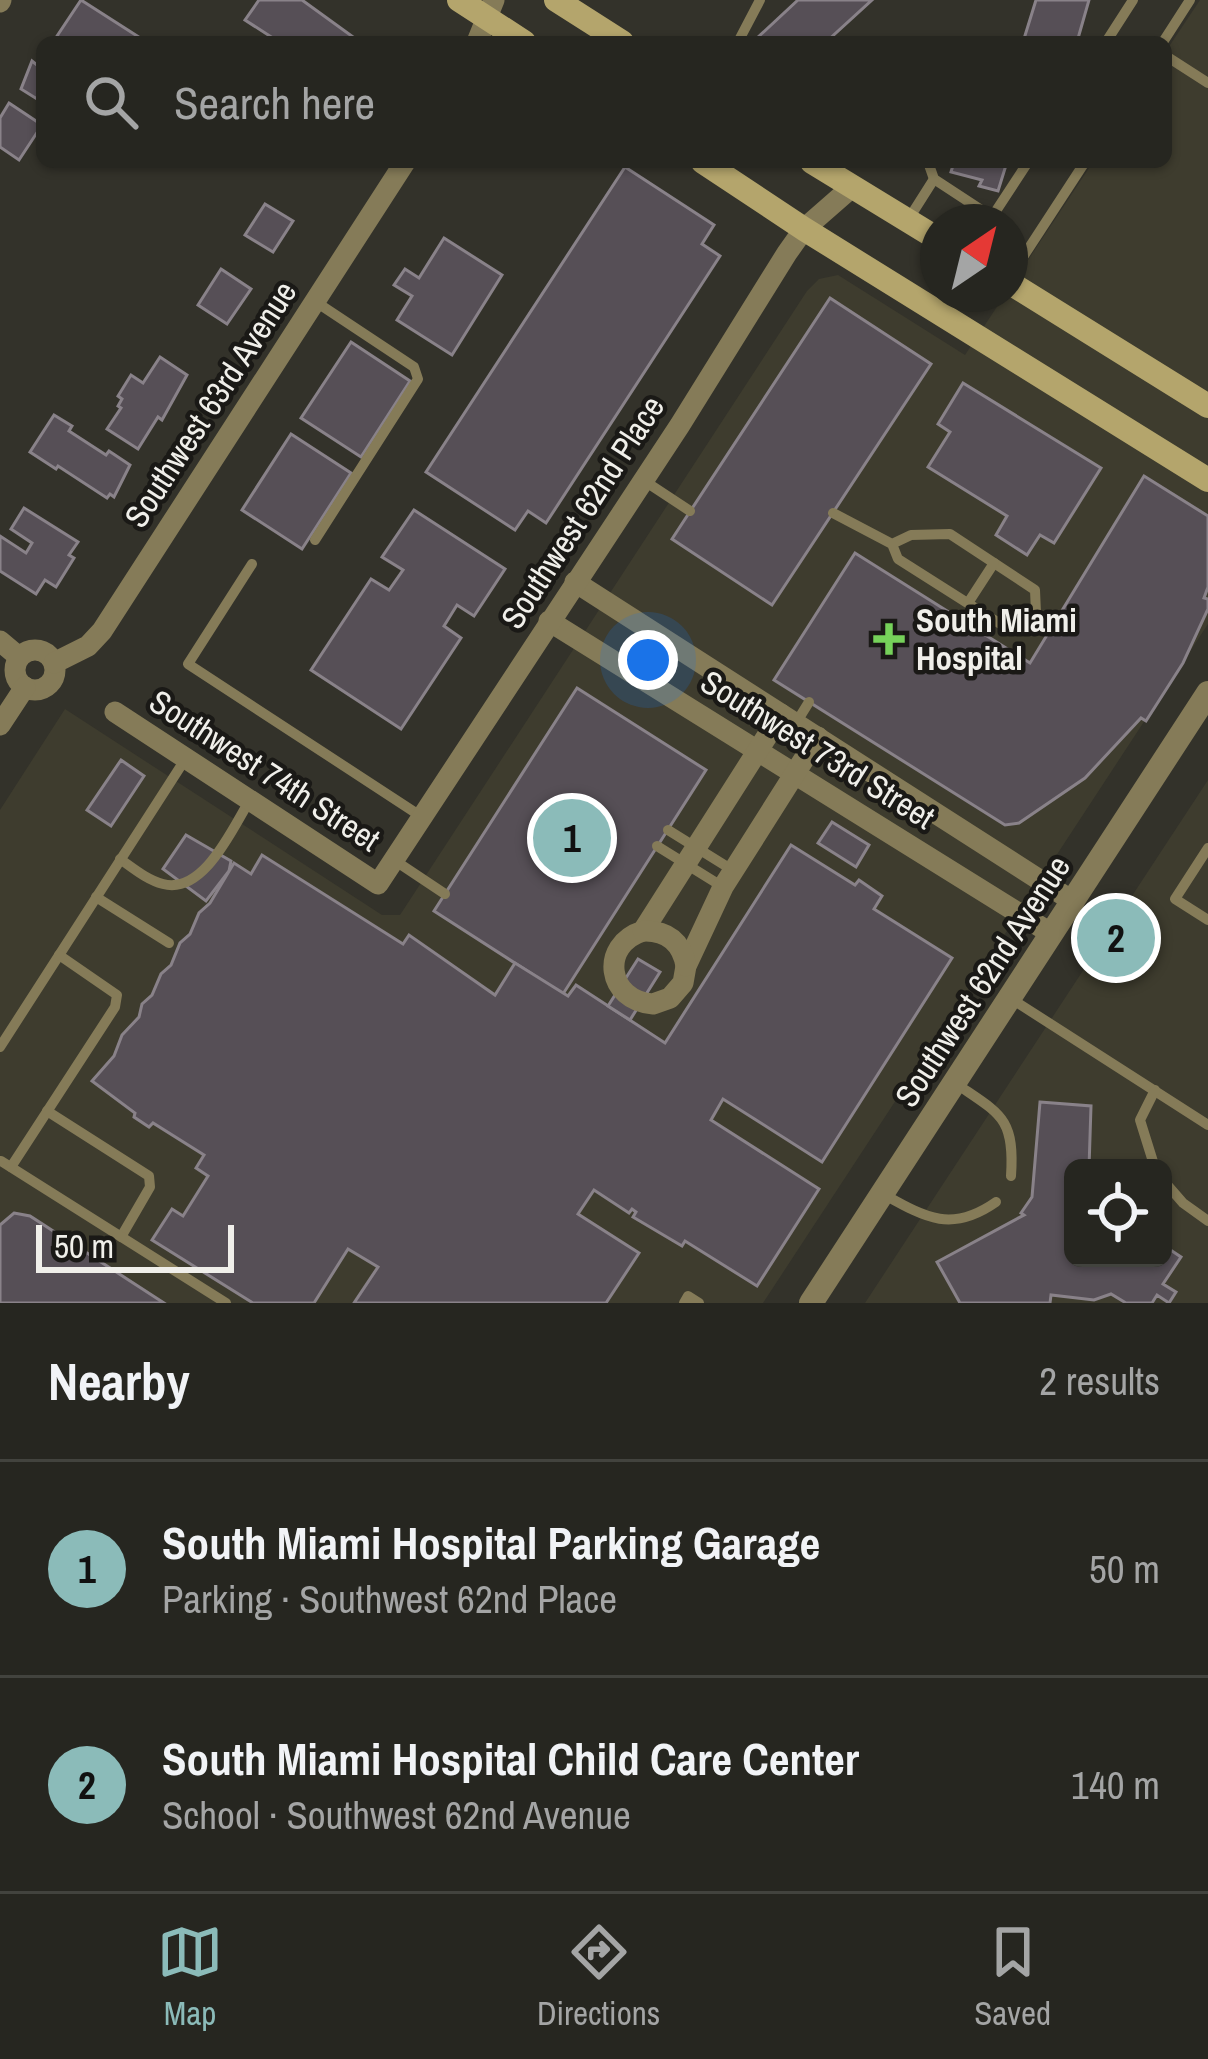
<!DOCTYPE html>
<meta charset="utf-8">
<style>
:root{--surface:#262620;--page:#2e2e29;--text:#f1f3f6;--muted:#a4a5a5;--line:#42433e;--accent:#8bbbb9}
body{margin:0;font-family:"Archivo Narrow",sans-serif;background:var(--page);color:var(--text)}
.controls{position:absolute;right:36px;bottom:36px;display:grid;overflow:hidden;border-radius:18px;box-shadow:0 3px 9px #0004}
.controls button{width:108px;height:108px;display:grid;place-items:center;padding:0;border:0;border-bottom:3px solid var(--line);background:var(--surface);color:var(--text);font:60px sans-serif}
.compass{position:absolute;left:920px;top:204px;width:108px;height:108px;border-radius:50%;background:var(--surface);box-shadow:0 3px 9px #0004;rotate:35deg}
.scale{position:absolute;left:36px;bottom:30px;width:198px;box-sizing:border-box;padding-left:12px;border:6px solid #f0efea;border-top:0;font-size:33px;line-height:42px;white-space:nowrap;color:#f0efea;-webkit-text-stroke:9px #1a1916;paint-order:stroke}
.you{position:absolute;left:648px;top:660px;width:42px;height:42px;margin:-30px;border:9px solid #fff;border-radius:50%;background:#1a73e8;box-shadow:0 0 0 18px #1a73e833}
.badge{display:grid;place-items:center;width:78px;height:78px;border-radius:50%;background:var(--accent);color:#111;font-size:39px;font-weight:700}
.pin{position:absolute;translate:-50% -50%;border:6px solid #fff;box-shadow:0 3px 12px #0006}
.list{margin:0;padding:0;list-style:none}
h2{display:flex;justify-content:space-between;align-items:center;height:156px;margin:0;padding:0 48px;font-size:51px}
h2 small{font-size:39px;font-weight:400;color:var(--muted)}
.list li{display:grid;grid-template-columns:78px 1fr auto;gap:36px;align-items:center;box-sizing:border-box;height:216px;padding:0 48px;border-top:3px solid var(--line)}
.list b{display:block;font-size:45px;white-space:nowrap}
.list p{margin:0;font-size:39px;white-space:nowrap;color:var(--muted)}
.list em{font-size:39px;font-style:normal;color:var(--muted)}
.icon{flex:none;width:66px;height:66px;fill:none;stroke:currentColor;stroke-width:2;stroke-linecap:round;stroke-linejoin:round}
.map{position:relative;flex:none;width:1208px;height:1303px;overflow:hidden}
.search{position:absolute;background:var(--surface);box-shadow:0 3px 9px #0004;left:36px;right:36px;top:36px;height:132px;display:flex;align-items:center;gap:30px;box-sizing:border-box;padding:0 42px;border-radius:18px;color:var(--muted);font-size:45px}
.sheet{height:588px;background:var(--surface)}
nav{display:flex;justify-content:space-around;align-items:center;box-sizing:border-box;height:168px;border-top:3px solid var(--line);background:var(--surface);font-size:33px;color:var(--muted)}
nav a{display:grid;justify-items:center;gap:6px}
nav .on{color:var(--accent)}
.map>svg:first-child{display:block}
.built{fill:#3e3c2e;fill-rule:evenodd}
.building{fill:#564f56;stroke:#898289;stroke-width:3}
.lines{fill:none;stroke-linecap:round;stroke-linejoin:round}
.service{stroke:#857b58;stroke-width:10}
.minor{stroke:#857b58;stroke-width:21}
.tertiary{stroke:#857b58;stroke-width:24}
.secondary{stroke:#b4a56c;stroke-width:24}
.poi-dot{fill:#76d25a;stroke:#1a1916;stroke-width:4.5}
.labels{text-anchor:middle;stroke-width:9;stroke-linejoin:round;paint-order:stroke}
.street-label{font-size:33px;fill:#f0efea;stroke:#1a1916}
.poi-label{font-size:33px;font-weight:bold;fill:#f0efea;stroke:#1a1916;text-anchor:start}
</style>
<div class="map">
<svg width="1208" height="1303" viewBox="0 0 1208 1303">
<rect width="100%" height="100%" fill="#33322a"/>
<g class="built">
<path d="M1200 0H1208V624L763 1303H0V810L65 709 382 915H400L807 291 819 279 838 275 965 355 1093 162H1166V51Z"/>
<path d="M1208 780V1303H865ZM1073 1168H1163V1258H1073Z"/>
</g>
<g class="building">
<path d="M81 0 145 41 144 42H66L57 36Z"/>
<path d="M259 0H302L360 42H279L245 20Z"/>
<path d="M798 0H872L826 42H758L756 39Z"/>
<path d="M1036 0H1089L1077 42H1023Z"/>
<path d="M42 58V102L21 89 32 61 37 65Z"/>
<path d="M9 103 42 125 19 160 0 147V118Z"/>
<path d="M954 162H1007L998 191 979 186 982 180 951 172Z"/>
<path d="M625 167 714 225 702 244 720 256 546 523 528 511 515 530 426 472Z"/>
<path d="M265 204 293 221 273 252 245 235Z"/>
<path d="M444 238 502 275 452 355 397 320 412 296 394 285 405 269 419 278Z"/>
<path d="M221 269 251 289 227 324 198 305Z"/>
<path d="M830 298 931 364 772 605 672 539Z"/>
<path d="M351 342 410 381 361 457 301 418Z"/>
<path d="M160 357 187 375 162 420 158 417 138 449 107 429 121 408 118 406 122 399 118 396 131 375 143 383Z"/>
<path d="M963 383 1101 468 1054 543 1040 535 1027 555 996 535 1007 516 928 467 950 432 938 424Z"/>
<path d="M54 415 72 426 69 431 106 455 109 451 130 465 114 497 110 494 107 498 58 466 56 469 30 452Z"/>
<path d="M291 434 351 473 302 549 242 510Z"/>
<path d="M1144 476 1208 516V587L1204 598 1208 599V609L1183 663 1146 721 1141 718 1085 778 1019 823 1005 825 774 680 855 553 1030 663Z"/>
<path d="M24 508 78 542 69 555 74 558 56 587 45 580 36 594 0 571V536L26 553 32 543 11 529Z"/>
<path d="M414 510 505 569 474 616 457 605 444 626 461 638 401 729 311 670 371 579 389 590 403 570 382 557Z"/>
<path d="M577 688 706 770 563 994 434 911Z"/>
<path d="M121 760 144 776 111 826 87 810Z"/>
<path d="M832 822 869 845 856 867 818 843Z"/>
<path d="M186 835 231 861 229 871 206 901 163 869Z"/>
<path d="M791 845 855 885 859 880 882 896 874 909 952 958 822 1162 723 1099 711 1120 819 1189 757 1286 685 1241 682 1246 633 1217 636 1212 632 1209 629 1213 594 1190 578 1214 639 1253 606 1303H354L378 1267 348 1249 314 1303H253L152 1240 172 1209 183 1216 208 1176 196 1168 204 1155 153 1123 149 1127 134 1117 135 1113 92 1081 114 1056 122 1035 139 1017 142 1004 152 995 161 974 171 965 180 943 190 934 199 913 210 903 234 863 251 874 262 855 403 944 409 935 495 995 515 963 568 996 576 985 665 1043Z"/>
<path d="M638 959 660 972 630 1020 608 1006Z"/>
<path d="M1040 1102 1091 1106 1089 1168H1073V1258H1163V1245L1181 1257 1163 1284 1176 1292 1169 1303 1157 1295 1152 1303H1126L1111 1294 1094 1300 1051 1295 1050 1303H960L937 1262 1024 1215 1021 1213 1032 1197Z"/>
<path d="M14 1213 30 1216 164 1303H0V1225Z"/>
</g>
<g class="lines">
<g class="service">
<path d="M738 42 760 0"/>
<path d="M1106 42 1133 0"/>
<path d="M1163 42 1190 0"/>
<path d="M1166 56 1208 83"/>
<path d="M928 162 934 179 992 217 1028 162"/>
<path d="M908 220 934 179"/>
<path d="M1010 277 1085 162"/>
<path d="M643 480 690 511"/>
<path d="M833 513 892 544 898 559 1002 625 1021 627 1036 613 1035 590 950 534 911 535 892 544"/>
<path d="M315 540 418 379 414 367 316 302"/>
<path d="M252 564 188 664 422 817"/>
<path d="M968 603 994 563"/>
<path d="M796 723 809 702"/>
<path d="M668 830 734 871"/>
<path d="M657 846 723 887"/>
<path d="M1208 848 1175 899 1208 920"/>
<path d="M120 859C133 868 147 880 163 884 204 895 233 827 250 800"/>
<path d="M394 860 445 894"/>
<path d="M96 897 169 943"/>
<path d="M1010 998 1208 1125"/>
<path d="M0 1047 186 758"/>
<path d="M955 1083C1000 1114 1015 1117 1011 1176"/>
<path d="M47 1111 149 1176 150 1187 121 1237"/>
<path d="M1 1161 226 1303"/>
<path d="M11 1167 115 1007 117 995 59 955"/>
<path d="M1155 1168 1140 1120 1155 1090"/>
<path d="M1163 1180 1183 1203 1208 1221"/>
<path d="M883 1194C926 1218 952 1233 996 1202"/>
<path d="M684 1303 688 1296 699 1303"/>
</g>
<g class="minor">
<path d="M0 2 1 0"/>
<path d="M477 42 494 0"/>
<path d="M575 582 1074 902"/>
<path d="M549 621 1052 934"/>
<path d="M0 641 19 657"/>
<circle cx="35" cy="670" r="20"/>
<path d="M54 663 88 646 102 631 405 162"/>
<path d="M115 712 378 884 680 425 787 253 804 229 852 187"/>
<path d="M781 714 643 931C599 945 607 1001 653 1004L670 998 683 983 686 966 723 887 818 737"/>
<path d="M0 725 25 687"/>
<path d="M643 931C667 930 682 942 686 966"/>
</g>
<path class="tertiary" d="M811 1303 1208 693"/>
<g class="secondary">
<path d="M459 0 524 42"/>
<path d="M556 0 622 42"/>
<path d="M703 162 804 229 1208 480"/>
<path d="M812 162 938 239"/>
<path d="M1010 283 1208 406"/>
</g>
</g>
<path class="poi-dot" d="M883 621h12v12h12v12h-12v12h-12v-12h-12v-12h12z"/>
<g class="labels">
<g class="street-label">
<text transform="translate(210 404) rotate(-57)" y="12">Southwest 63rd Avenue</text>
<text transform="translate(582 512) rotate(-57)" y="12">Southwest 62nd Place</text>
<text transform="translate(818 749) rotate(32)" y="12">Southwest 73rd Street</text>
<text transform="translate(265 770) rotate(33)" y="12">Southwest 74th Street</text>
<text transform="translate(982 981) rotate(-57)" y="12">Southwest 62nd Avenue</text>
</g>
<g class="poi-label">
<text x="916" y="632">South Miami<tspan x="916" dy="38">Hospital</tspan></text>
</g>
</g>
</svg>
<div class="controls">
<button><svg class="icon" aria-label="locate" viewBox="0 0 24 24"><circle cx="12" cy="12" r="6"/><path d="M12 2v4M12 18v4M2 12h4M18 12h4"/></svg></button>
</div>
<svg class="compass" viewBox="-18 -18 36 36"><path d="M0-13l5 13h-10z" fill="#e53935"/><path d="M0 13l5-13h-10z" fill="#a4a5a5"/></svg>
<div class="scale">50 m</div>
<div class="you"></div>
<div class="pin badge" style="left:572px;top:838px">1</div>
<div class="pin badge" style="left:1116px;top:938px">2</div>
<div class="search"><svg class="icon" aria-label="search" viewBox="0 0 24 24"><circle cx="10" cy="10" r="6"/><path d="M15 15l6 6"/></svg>Search here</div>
</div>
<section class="sheet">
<h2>Nearby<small>2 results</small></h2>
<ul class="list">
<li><span class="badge">1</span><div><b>South Miami Hospital Parking Garage</b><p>Parking · Southwest 62nd Place</p></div><em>50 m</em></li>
<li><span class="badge">2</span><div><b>South Miami Hospital Child Care Center</b><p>School · Southwest 62nd Avenue</p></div><em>140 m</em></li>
</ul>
</section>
<nav>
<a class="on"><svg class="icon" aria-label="map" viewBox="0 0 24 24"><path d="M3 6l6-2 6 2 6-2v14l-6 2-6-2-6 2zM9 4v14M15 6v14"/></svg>Map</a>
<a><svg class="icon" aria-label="directions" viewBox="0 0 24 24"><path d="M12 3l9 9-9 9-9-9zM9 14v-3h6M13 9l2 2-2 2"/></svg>Directions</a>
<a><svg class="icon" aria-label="saved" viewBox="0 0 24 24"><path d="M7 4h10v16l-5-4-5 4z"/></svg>Saved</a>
</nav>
